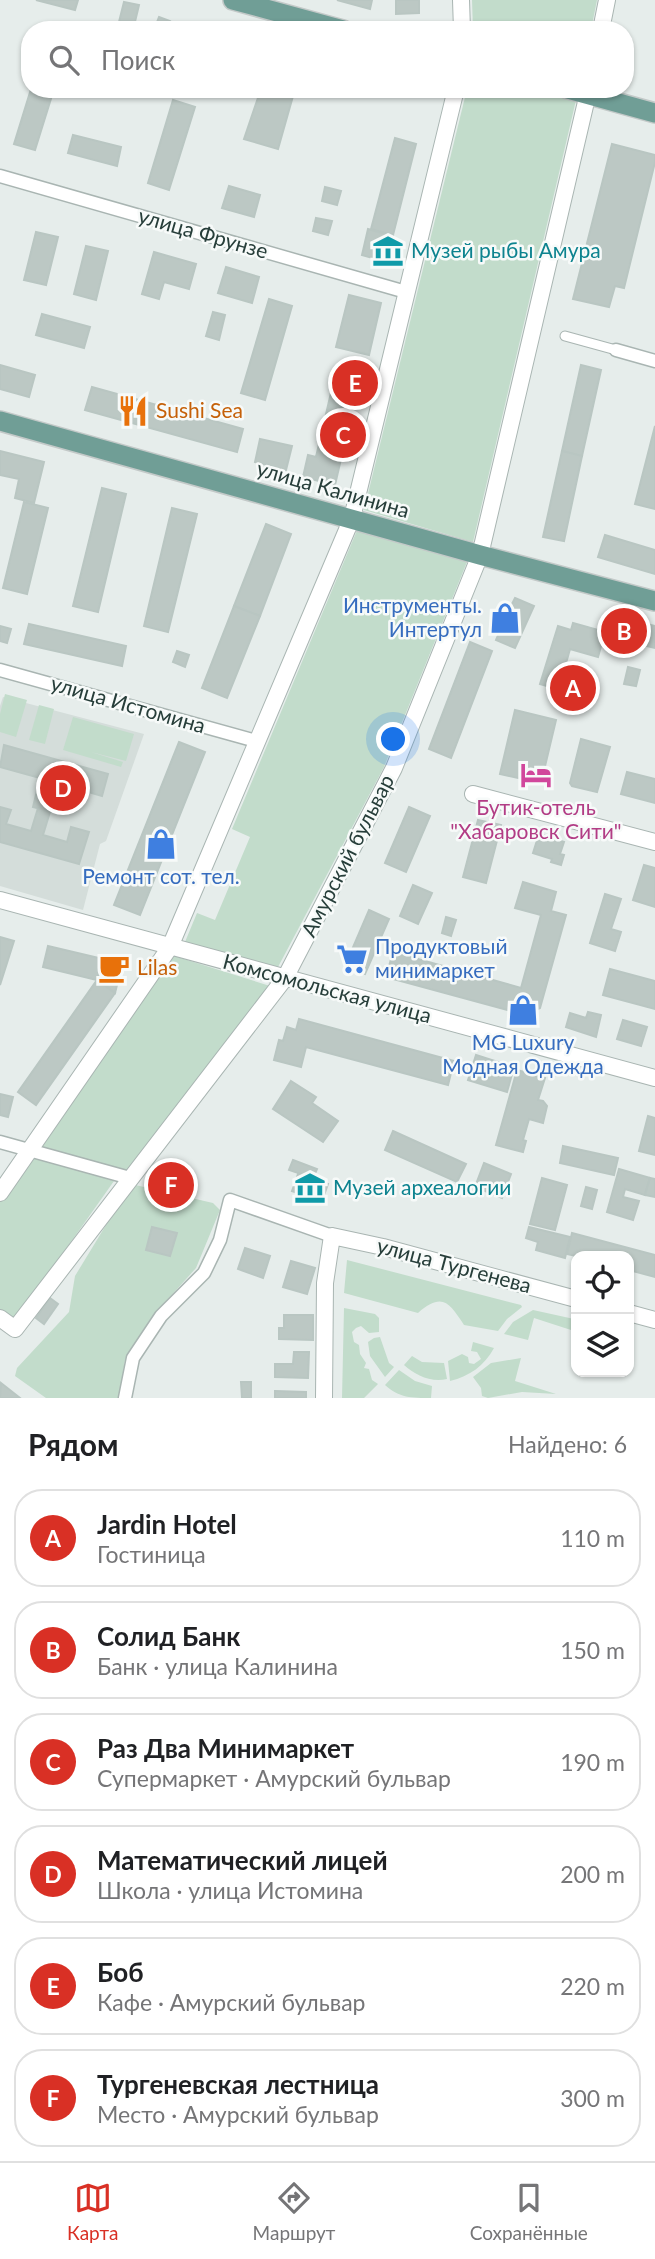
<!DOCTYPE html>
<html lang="ru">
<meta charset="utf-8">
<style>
:root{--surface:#fff;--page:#f6f6f6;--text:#202124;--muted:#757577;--line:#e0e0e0;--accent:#d93025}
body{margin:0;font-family:Lato,sans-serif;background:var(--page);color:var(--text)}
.controls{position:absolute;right:21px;bottom:21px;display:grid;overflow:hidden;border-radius:14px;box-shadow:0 2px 5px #0004}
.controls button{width:63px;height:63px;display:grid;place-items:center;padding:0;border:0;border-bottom:2px solid var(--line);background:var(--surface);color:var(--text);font:35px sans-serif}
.you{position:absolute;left:394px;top:740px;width:24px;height:24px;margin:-18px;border:5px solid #fff;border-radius:50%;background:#1a73e8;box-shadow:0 0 0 10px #1a73e833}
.badge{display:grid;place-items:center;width:46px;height:46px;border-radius:50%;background:var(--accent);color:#fff;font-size:23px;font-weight:700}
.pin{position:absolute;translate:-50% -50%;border:4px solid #fff;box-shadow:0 2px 7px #0006}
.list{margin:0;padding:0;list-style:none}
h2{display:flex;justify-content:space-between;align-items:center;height:91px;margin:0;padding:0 28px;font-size:30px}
h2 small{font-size:23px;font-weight:400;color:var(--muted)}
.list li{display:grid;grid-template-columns:46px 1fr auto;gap:21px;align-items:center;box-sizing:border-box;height:98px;margin:0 14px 14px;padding:0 14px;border:2px solid var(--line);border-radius:28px}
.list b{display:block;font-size:26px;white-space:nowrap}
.list p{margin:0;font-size:23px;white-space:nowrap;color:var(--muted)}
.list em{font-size:23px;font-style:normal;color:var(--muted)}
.icon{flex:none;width:38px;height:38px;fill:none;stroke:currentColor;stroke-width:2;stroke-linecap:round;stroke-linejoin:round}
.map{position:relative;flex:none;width:655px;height:1398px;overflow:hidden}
.search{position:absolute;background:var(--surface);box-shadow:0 2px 5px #0004;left:21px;right:21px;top:21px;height:77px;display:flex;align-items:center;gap:18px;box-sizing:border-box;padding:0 24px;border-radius:28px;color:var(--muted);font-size:26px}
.sheet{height:763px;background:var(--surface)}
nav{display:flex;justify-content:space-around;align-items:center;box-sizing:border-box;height:98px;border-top:2px solid var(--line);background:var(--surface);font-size:19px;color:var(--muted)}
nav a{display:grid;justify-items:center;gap:4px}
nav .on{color:var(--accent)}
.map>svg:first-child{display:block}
.built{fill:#d4ddda}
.green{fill:#c2dccb}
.building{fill:#bcc8c4;stroke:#b9c6c2;stroke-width:2}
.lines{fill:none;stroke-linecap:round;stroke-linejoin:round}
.pedestrian-casing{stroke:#a9b5b2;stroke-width:11}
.minor-casing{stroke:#a9b5b2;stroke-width:15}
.tertiary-casing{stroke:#a9b5b2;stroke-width:18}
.primary-casing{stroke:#c3c9c8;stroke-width:22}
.pedestrian{stroke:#fff;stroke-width:9}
.minor{stroke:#fff;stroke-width:12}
.tertiary{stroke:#fff;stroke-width:16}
.primary{stroke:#709e96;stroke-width:19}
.labels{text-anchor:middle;stroke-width:5;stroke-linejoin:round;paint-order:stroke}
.street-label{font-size:21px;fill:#273e3a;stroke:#f7faf9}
.culture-label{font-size:21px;fill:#0d838f;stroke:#f7faf9;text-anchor:start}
.food-label{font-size:21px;fill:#c56008;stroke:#f7faf9;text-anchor:start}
.shop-label{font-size:21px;fill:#366cbe;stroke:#f7faf9}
.hotel-label{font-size:21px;fill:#b23c85;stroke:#f7faf9}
</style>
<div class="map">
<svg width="655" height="1398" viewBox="0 0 655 1398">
<rect width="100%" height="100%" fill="#e6edeb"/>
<path class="built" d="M3 697 144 734 106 841 100 844 83 910 0 886V706Z"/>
<g class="green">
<path d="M472 0H597L591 30H473Z"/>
<path d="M467 89H534L576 100 473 542 364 510Z"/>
<path d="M358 528 467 562 384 767 278 967 185 942 197 913 215 920 250 837 232 829Z"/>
<path d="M5 694 27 700 16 737 0 732V714Z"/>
<path d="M39 705 54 709 45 744 29 740Z"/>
<path d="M73 717 134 734 126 761 91 752 123 762 121 767 63 750Z"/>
<path d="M171 955 270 986 127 1172 39 1147Z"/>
<path d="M32 1157 114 1181 15 1321 0 1311V1200Z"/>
<path d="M131 1184 213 1203 220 1210 196 1268 151 1318 125 1360 119 1398H46L15 1376 17 1368 69 1312 75 1276Z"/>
<path d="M347 1260 521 1305 522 1307 507 1319 498 1331 464 1325C450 1304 443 1291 418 1313L344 1293Z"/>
<path d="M344 1308 375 1314 379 1318V1332L369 1333 361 1326 356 1328 352 1332 354 1342 359 1345 360 1354 366 1363 364 1368 369 1369 372 1380 378 1384 364 1398H342Z"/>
<path d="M533 1310 574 1319 571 1330 534 1318 528 1340 504 1334 513 1322Z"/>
<path d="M380 1337 389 1363 394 1367 385 1377 370 1356 368 1342 374 1338Z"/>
<path d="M473 1342 494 1348C484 1366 470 1376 450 1381L448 1361 462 1354 468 1357 469 1363 474 1364 481 1359 477 1352 471 1351Z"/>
<path d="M412 1356 422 1362 444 1363 447 1379C431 1383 415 1375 404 1365Z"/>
<path d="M521 1358 515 1381 556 1394 522 1392 488 1398 482 1396 481 1388 473 1377 491 1363Z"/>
<path d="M399 1370 415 1381 432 1386 431 1398C412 1398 399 1398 385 1385Z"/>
</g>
<g class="building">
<path d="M36 0H78L75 10Z"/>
<path d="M337 0H372L370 9Z"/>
<path d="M396 0H419V13L396 14Z"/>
<path d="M124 2 139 5 133 30H117Z"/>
<path d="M159 17 170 21 167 30H154Z"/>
<path d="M31 89H54L35 150 14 144Z"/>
<path d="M261 89H295L278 149 244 139Z"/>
<path d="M173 100 195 107 169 190 148 183Z"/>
<path d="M73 135 121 147 117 166 68 153Z"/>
<path d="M395 138 416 144 393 235 371 229Z"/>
<path d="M612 144 655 155V162L624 288 615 286 609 307 573 299Z"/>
<path d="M229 186 260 195 254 217 222 208Z"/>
<path d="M325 187 341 191 337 205 322 201Z"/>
<path d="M316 218 332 221 328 235 313 231Z"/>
<path d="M368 229 393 236 387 262 362 255Z"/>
<path d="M36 232 58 237 46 285 24 280Z"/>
<path d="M86 246 108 251 96 300 74 294Z"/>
<path d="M154 252 196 264 189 289 164 282 159 299 142 294Z"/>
<path d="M226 267 259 277 252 303 218 293Z"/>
<path d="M349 295 381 303 369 355 336 347Z"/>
<path d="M269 299 292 306 265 400 241 393Z"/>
<path d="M213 312 225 315 219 340 206 336Z"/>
<path d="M42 314 90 327 84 348 36 335Z"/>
<path d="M0 365 35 375 29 397 0 389Z"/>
<path d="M581 365 601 370 582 456 562 451Z"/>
<path d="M337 367 361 372 335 485 303 477 308 455 316 457Z"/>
<path d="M92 387 243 429 237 452 85 410Z"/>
<path d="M655 426V509L635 504Z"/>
<path d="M260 439 292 446 286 470 255 462Z"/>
<path d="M0 451 44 462 34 503 15 498 19 479 0 475Z"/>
<path d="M562 451 582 456 564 541 543 537Z"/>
<path d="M102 488 126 494 98 612 73 606Z"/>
<path d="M24 502 48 508 27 594 3 588Z"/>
<path d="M172 508 197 514 168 632 144 626Z"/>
<path d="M266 524 291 534 260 616 234 606Z"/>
<path d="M605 535 655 550V574L598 557Z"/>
<path d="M515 598 534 606 515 648 496 640 500 631 496 629 507 604 511 606Z"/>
<path d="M234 606 260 616 227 698 202 688Z"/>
<path d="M622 618 655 626V648L617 639Z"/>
<path d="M573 623 605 632 598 657 570 649 563 674 591 682 583 706 552 697 554 688 540 684 558 626 571 630Z"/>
<path d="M29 624 126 646 122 666 24 644Z"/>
<path d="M0 626 11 629 7 643 0 641Z"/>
<path d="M470 642 492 651 451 758 429 749Z"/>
<path d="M177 651 189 655 185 667 173 662Z"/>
<path d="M628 667 640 670 636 686 624 684Z"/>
<path d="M515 710 556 720 541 783 500 774Z"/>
<path d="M581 739 610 747 597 792 572 786 570 783Z"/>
<path d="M179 742 205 752 140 915 114 905Z"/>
<path d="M4 745 108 774 102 796 61 784 53 812 33 807 40 778 0 767Z"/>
<path d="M627 772 655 779V803L621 794Z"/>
<path d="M0 807 11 810 6 824 31 831 38 808 50 812 43 835 67 842 71 827 89 832 79 864 0 842Z"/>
<path d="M409 807 430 816 406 872 385 863Z"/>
<path d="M478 820 501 825 486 883 463 877Z"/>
<path d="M539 834 564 842 560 854 564 855 561 865 551 862 552 859 533 853Z"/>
<path d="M644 865 655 868V907L633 900Z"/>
<path d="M523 882 556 892 551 911 566 915 540 1008 526 1015 386 977 393 952 521 988 541 915 515 908Z"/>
<path d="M413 885 432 893 418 924 400 916Z"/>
<path d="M605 894 621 899 611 929 621 932 615 951 590 943Z"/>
<path d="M369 910 389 919 365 974 345 966Z"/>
<path d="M446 917 456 920 451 936 442 933Z"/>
<path d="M0 937 14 941 0 985Z"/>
<path d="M48 946 103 959 97 980 43 967Z"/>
<path d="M103 959 116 969 119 977 115 993 107 987 109 979 108 974 100 969Z"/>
<path d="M100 969 108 974 109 979 107 987 97 980Z"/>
<path d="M610 969 655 981V1009L603 995Z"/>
<path d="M97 980 115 993 36 1105 18 1092Z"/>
<path d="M588 1012 601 1015 596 1037 566 1027 570 1013 586 1018Z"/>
<path d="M299 1019 454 1061 448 1085 306 1047 301 1067 274 1060 279 1040 283 1041 287 1027 296 1030Z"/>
<path d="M623 1020 647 1027 641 1046 617 1039Z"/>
<path d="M476 1055 514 1067 507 1092 468 1080Z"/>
<path d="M517 1070 545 1078 538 1100 543 1101 547 1106 543 1123 529 1119 523 1140 526 1141 523 1152 496 1145Z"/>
<path d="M291 1081 316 1097 312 1103 338 1121 323 1142 273 1109Z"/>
<path d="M0 1094 13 1097 8 1117 0 1115Z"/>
<path d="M648 1116 655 1118V1155L639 1151Z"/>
<path d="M393 1131 466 1164 457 1182 385 1150Z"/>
<path d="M563 1146 618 1158 614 1175 560 1163Z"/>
<path d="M293 1160 317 1169 313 1178 289 1170Z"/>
<path d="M484 1163 511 1174 502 1198 475 1187Z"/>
<path d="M619 1169 650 1178 645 1195 625 1189 623 1197 639 1201 633 1220 607 1212Z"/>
<path d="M298 1174 328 1184 322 1201 292 1191Z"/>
<path d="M542 1178 567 1185 555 1230 530 1224Z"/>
<path d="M650 1178 655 1179V1197L645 1195Z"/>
<path d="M586 1187 597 1190 592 1209 581 1206Z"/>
<path d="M152 1227 177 1233 170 1256 146 1250Z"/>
<path d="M529 1227 570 1237 565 1258 536 1250 538 1242 526 1238Z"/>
<path d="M572 1233 655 1255V1277L629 1270V1256H576L567 1254Z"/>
<path d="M245 1248 270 1256 263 1278 238 1269Z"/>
<path d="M291 1261 315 1268 307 1294 283 1287Z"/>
<path d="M50 1298 58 1304 44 1324 36 1318Z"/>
<path d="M284 1315H313V1340L279 1339V1328H284Z"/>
<path d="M294 1352H309L308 1378 275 1377V1364H293Z"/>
<path d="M241 1382H251V1398H242Z"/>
<path d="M1 1383 20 1398H0Z"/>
<path d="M275 1391 306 1392V1398H275Z"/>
</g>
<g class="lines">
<defs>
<path id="pedestrian" d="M565 336 616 350"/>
<g id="minor">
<path d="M0 176 406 292"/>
<path d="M616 350 655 361"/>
<path d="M0 670 256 741"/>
<path d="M0 1142 130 1178"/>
<path d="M125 1398 133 1358 161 1316 204 1273 220 1240 230 1200 332 1236"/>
</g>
<g id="tertiary">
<path d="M461 0 462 30"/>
<path d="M601 30 607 0"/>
<path d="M473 794 655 842"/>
<path d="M0 900 655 1078"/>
<path d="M0 1193 170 947 352 518 456 89"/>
<path d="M629 1313 655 1320"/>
<path d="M0 1318 15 1329 285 978 394 768 480 555 589 89"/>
<path d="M324 1398 325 1283 332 1236 383 1247 576 1299"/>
</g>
<g id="primary">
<path d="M233 0 343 30"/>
<path d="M568 89 655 113"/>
<path d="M0 421 480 555 655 601"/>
</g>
</defs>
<use href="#pedestrian" class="pedestrian-casing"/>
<use href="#minor" class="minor-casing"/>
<use href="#tertiary" class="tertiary-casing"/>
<use href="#primary" class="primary-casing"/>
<use href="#pedestrian" class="pedestrian"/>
<use href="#minor" class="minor"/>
<use href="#tertiary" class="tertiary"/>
<use href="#primary" class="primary"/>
</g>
<defs>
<symbol id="museum-bare" viewBox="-9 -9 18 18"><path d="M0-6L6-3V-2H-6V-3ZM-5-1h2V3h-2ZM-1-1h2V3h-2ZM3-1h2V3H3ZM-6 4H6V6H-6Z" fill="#0f9aa8" stroke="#f7faf9" stroke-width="2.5" paint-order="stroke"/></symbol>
<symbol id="restaurant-bare" viewBox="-9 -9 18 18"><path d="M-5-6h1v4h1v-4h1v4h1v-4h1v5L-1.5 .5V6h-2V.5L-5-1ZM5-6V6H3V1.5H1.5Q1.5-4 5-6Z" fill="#e8710a" stroke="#f7faf9" stroke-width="2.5" paint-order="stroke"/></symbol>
<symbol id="shop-bare" viewBox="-9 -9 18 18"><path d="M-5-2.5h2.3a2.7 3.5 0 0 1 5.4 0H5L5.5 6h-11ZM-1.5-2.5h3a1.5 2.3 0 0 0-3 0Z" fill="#3f7fe0" stroke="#f7faf9" stroke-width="2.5" paint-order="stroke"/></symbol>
<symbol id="hotel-bare" viewBox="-9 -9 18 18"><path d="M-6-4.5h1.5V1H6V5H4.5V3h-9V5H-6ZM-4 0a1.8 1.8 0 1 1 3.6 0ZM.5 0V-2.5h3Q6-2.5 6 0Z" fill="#d1479c" stroke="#f7faf9" stroke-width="2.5" paint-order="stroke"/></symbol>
<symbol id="supermarket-bare" viewBox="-9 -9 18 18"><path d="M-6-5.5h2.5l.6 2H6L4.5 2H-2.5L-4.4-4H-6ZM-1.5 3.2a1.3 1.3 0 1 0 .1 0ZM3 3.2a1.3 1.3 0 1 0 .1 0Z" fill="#3f7fe0" stroke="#f7faf9" stroke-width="2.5" paint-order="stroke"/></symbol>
<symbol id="cafe-bare" viewBox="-9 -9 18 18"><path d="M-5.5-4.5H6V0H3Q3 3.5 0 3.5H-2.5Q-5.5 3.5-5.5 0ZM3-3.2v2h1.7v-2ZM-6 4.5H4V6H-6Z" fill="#e8710a" stroke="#f7faf9" stroke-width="2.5" paint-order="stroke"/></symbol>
</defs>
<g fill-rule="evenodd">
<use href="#museum-bare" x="366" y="229" width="44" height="44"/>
<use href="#restaurant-bare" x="111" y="389" width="44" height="44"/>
<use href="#shop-bare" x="483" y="596" width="44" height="44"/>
<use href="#hotel-bare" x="514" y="753" width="44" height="44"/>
<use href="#shop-bare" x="139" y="822" width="44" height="44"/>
<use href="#supermarket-bare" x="330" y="937" width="44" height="44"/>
<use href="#cafe-bare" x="92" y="946" width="44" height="44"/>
<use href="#shop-bare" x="501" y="988" width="44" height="44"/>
<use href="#museum-bare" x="288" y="1166" width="44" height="44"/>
</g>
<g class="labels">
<g class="street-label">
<text transform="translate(203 234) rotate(16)" y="7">улица Фрунзе</text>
<text transform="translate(333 490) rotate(16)" y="7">улица Калинина</text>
<text transform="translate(128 705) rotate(16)" y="7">улица Истомина</text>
<text transform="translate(348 856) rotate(-63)" y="7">Амурский бульвар</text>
<text transform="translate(327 989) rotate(15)" y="7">Комсомольская улица</text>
<text transform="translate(454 1266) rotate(15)" y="7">улица Тургенева</text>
</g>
<g class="culture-label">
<text x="411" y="258">Музей рыбы Амура</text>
<text x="333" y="1195">Музей археалогии</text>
</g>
<g class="food-label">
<text x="156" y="418">Sushi Sea</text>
<text x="137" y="975">Lilas</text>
</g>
<g class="shop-label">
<text x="482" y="613" text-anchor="end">Инструменты.<tspan x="482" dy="24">Интертул</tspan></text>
<text x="161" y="884">Ремонт сот. тел.</text>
<text x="375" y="954" text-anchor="start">Продуктовый<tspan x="375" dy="24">минимаркет</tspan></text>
<text x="523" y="1050">MG Luxury<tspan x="523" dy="24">Модная Одежда</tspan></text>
</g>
<g class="hotel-label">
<text x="536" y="815">Бутик-отель<tspan x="536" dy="24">"Хабаровск Сити"</tspan></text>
</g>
</g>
</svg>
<div class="controls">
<button><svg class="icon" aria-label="locate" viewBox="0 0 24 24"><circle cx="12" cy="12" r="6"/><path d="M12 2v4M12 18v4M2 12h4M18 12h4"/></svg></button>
<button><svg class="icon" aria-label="layers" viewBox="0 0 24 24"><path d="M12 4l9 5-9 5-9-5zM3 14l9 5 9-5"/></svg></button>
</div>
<div class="you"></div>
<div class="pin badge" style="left:573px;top:688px">A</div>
<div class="pin badge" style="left:624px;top:631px">B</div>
<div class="pin badge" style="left:343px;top:435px">C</div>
<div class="pin badge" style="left:63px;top:788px">D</div>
<div class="pin badge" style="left:355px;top:383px">E</div>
<div class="pin badge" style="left:171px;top:1185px">F</div>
<div class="search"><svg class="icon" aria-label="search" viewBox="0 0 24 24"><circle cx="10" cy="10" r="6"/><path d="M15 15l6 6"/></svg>Поиск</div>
</div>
<section class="sheet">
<h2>Рядом<small>Найдено: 6</small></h2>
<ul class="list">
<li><span class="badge">A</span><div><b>Jardin Hotel</b><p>Гостиница</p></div><em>110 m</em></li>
<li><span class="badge">B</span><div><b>Солид Банк</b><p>Банк · улица Калинина</p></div><em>150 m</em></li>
<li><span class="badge">C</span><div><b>Раз Два Минимаркет</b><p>Супермаркет · Амурский бульвар</p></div><em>190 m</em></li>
<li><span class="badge">D</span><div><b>Математический лицей</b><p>Школа · улица Истомина</p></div><em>200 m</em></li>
<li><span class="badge">E</span><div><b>Боб</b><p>Кафе · Амурский бульвар</p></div><em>220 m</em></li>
<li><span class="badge">F</span><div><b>Тургеневская лестница</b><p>Место · Амурский бульвар</p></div><em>300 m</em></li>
</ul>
</section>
<nav>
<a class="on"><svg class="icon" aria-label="map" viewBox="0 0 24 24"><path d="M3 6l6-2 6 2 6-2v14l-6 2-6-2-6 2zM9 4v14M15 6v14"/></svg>Карта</a>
<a><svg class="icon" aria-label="directions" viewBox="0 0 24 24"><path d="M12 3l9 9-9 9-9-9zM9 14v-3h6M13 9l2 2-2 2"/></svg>Маршрут</a>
<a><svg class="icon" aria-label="saved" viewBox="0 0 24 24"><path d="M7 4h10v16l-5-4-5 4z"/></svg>Сохранённые</a>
</nav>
